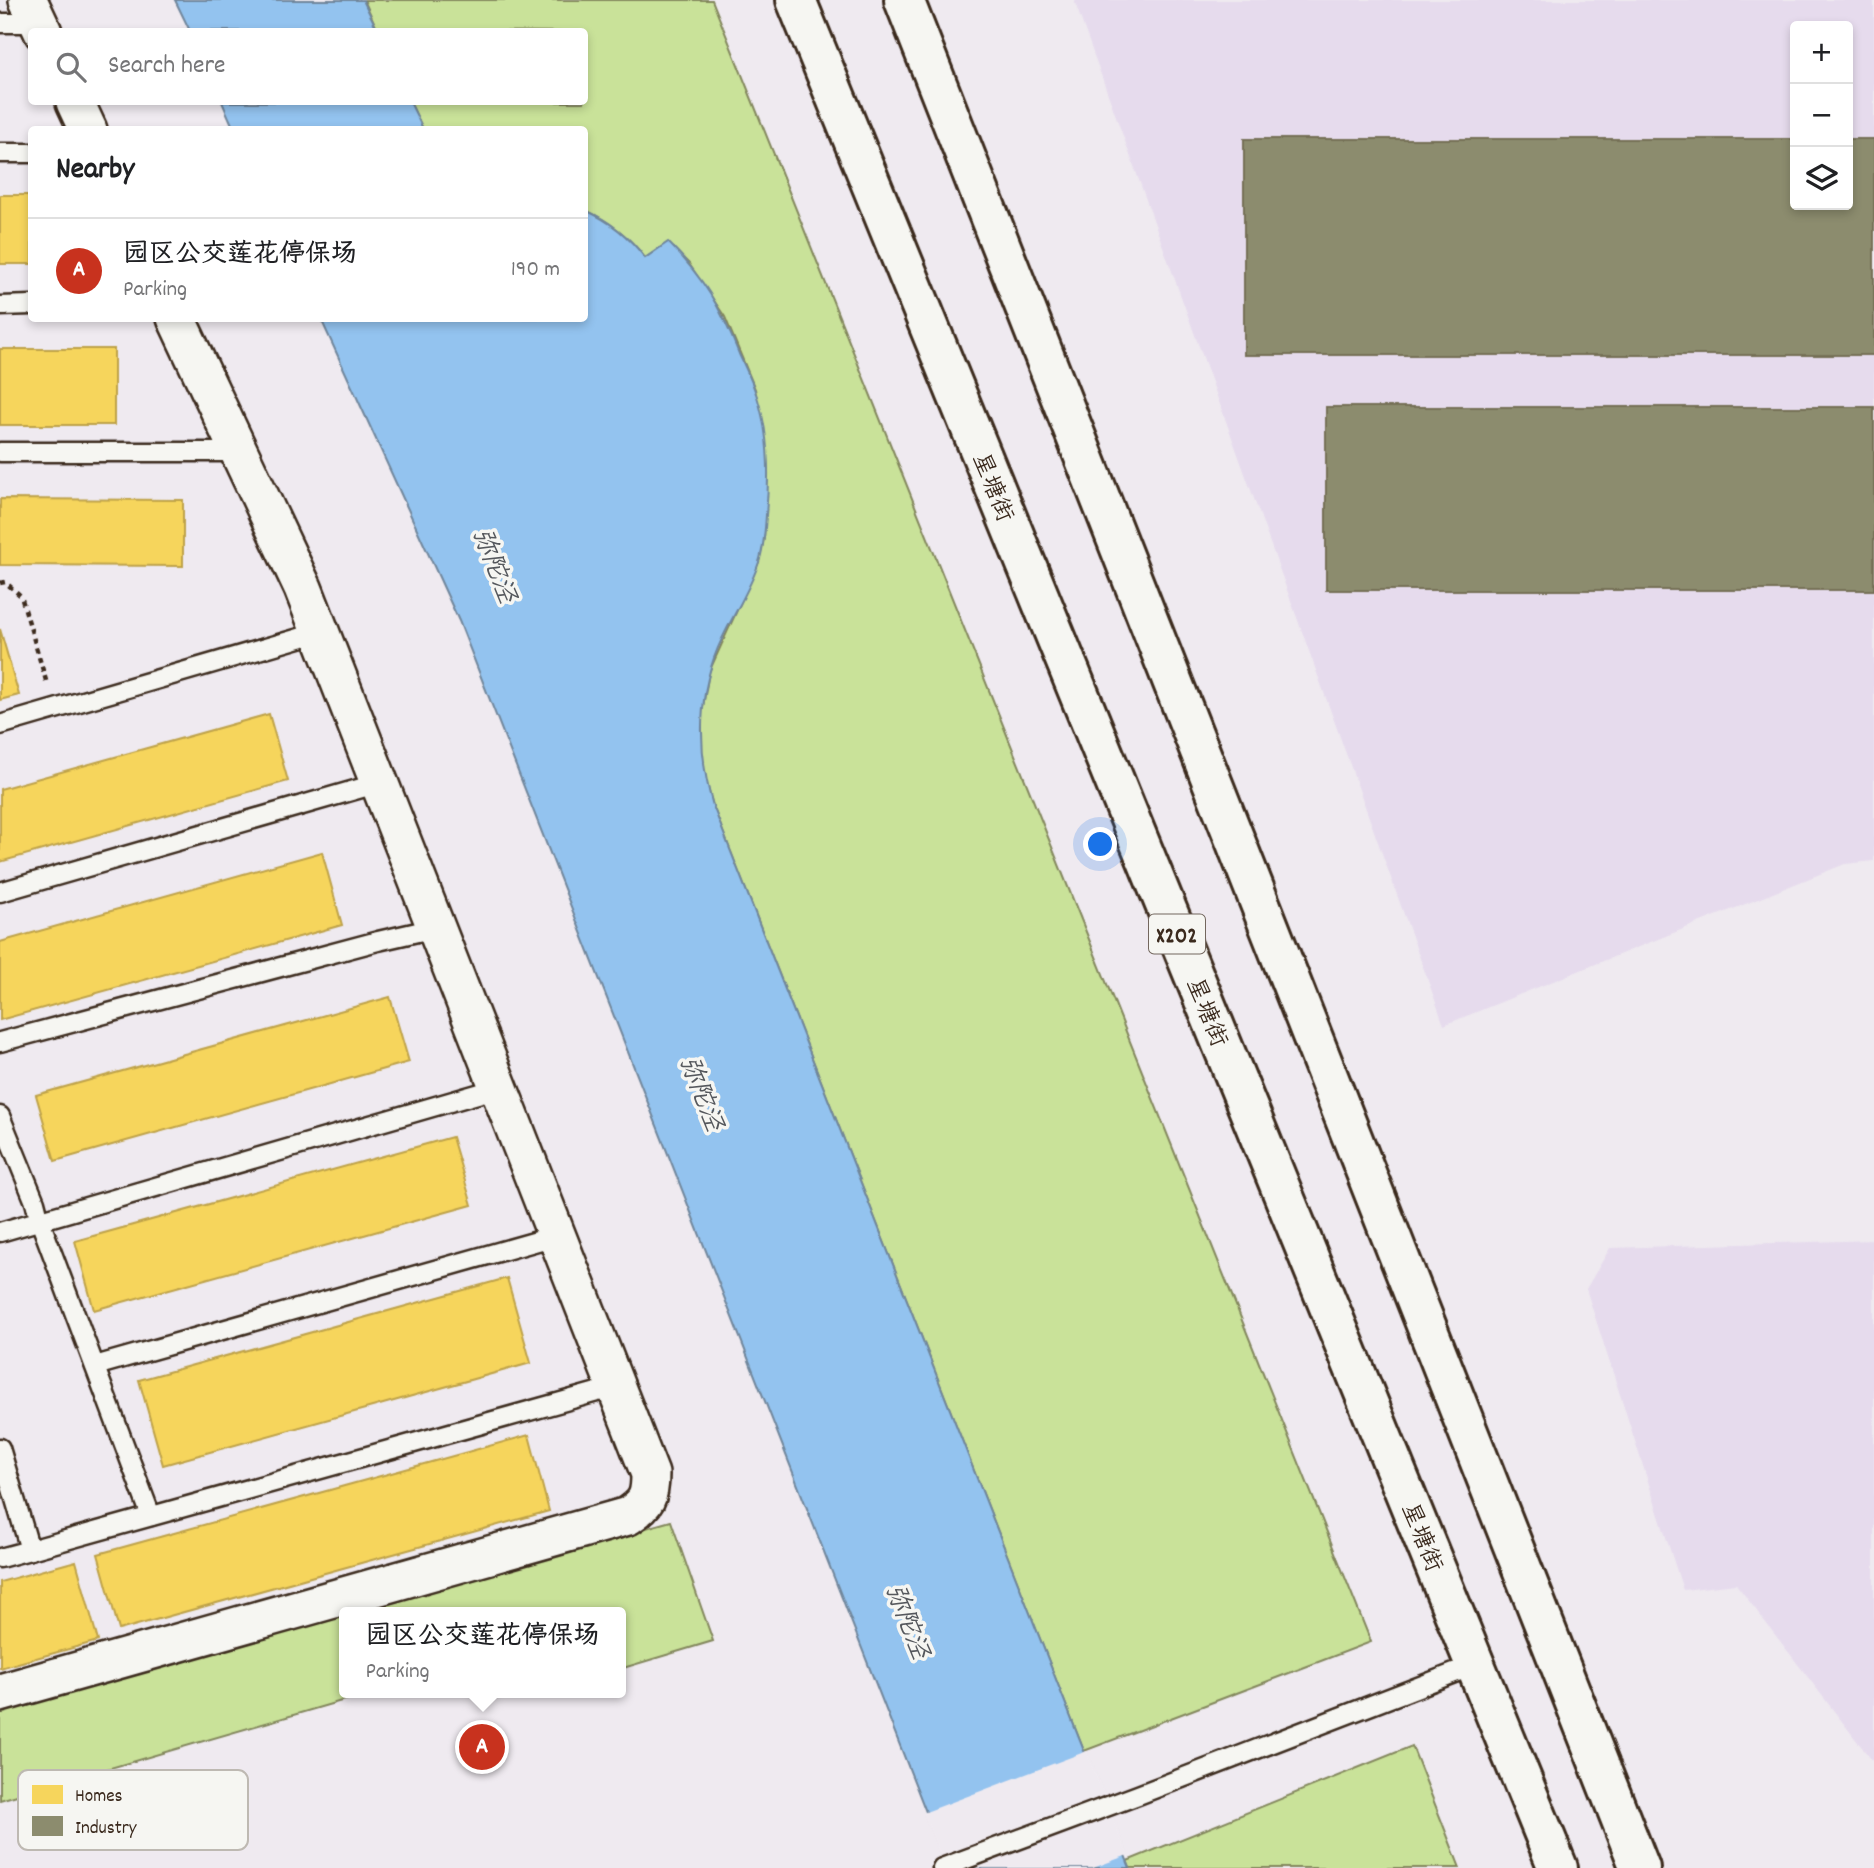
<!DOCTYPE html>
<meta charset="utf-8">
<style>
:root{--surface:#fff;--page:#f2f2f2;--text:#202124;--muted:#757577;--line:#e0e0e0;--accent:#c8321e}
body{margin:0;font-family:Dekko,"LXGW WenKai TC",sans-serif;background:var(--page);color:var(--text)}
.controls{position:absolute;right:21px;top:21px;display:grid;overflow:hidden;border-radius:7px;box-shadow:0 4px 10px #0003}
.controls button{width:63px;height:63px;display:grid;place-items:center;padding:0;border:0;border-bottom:2px solid var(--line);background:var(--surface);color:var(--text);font:35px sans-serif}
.you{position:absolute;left:1101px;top:845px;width:24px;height:24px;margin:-18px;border:5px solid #fff;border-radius:50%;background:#1a73e8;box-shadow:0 0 0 10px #1a73e833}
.badge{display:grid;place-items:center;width:46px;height:46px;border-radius:50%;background:var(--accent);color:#fff;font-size:23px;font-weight:700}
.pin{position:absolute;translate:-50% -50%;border:4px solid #fff;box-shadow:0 2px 7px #0006}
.popup{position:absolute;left:339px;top:1607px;width:287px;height:91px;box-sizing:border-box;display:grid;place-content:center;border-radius:7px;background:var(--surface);filter:drop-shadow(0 2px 5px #0005);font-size:23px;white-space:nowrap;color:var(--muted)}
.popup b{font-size:26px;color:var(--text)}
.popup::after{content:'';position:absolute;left:50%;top:100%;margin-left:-14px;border:14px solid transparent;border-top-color:var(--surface)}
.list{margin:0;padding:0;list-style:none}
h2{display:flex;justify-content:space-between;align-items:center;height:91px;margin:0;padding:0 28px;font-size:30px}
h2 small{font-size:23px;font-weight:400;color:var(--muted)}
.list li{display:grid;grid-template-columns:46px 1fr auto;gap:21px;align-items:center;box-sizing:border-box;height:105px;padding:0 28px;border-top:2px solid var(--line)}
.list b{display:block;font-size:26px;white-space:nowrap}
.list p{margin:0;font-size:23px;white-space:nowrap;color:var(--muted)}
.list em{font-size:23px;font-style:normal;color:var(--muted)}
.icon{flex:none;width:38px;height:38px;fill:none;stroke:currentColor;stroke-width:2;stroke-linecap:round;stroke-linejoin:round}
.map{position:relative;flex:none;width:1874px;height:1868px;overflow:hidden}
.search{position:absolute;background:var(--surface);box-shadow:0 4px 10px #0003;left:28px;top:28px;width:560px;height:77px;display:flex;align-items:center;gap:18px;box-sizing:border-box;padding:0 24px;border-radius:7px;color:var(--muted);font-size:26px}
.panel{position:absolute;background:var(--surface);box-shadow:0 4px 10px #0003;left:28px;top:126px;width:560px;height:196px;border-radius:7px}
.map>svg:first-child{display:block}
.built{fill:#e6dbed;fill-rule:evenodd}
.green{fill:#c9e299;stroke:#82865c;stroke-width:2}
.water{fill:#93c3ef;stroke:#70869b;stroke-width:2}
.pier{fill:#efeaf0}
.homes{fill:#f6d55c;stroke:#bea249;stroke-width:2}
.industry{fill:#8c8c6e;stroke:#746f56;stroke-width:2}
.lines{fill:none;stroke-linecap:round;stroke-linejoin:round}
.lane-casing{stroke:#3b2a1e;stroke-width:23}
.street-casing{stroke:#3b2a1e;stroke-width:42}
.primary-casing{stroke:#3b2a1e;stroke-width:44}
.path{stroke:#3b2a1e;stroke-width:4.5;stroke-dasharray:5 5;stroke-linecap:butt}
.lane{stroke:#f6f6f2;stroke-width:18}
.street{stroke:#f6f6f2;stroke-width:37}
.primary{stroke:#f6f6f2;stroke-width:38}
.labels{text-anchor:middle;stroke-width:7;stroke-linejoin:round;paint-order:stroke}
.shield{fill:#f6f6f2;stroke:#73675e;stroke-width:2}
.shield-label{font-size:23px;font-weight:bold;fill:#3b2a1e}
.street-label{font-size:24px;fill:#3b2a1e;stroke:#f6f6f2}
.water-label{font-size:26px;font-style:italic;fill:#55585d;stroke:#f6f6f2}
.key{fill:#f6f6f2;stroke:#beb9b2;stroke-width:2}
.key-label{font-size:19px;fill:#3b2a1e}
</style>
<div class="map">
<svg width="1874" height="1868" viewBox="0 0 1874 1868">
<rect width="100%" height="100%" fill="#efeaf0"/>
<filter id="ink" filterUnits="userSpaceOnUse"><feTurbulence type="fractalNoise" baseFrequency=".0143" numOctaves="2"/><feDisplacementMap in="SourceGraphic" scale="14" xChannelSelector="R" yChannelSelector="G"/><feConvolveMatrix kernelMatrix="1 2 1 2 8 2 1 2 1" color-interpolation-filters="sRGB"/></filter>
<g filter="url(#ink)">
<g class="built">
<path d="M1074 0H1874V861L1845 864 1444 1025ZM1795 26H1848V205H1795Z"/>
<path d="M1874 1240V1763L1736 1584 1683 1590 1586 1289 1610 1248Z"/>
</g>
<g class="green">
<path d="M364 0H712L1371 1642 1084 1751 713 806 705 777 702 759V712L709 672 759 562 764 538 768 472 765 439 755 389 725 317 689 264 668 243 645 258C629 236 609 221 585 210L584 130 423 129 410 102H584V32L378 31Z"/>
<path d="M671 1521 713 1641 620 1669V1612H347Z"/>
<path d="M344 1613V1693H369L0 1800V1710Z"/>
<path d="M1412 1746 1460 1868H1130L1127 1861Z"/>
</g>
<g class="water">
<path d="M175 0H363L378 31H190Z"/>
<path d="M222 102H410L423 129H234Z"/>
<path d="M585 210C610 221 629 236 645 258L668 242C704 278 721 308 739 354 744 365 750 377 754 388 769 427 770 474 766 515 765 531 764 547 759 562 750 590 734 613 722 639 697 691 697 751 713 806L1130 1868H948L459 621 321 319 584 318Z"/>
</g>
<path class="pier" d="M1087 1751 1128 1855 1093 1868H945L923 1813Z"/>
<g class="homes">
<rect x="0" y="195" width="32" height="69"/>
<rect x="0" y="349" width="114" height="76"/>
<path d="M0 499 183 500V566L0 565Z"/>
<path d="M0 629 19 695 0 700Z"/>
<path d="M269 714 288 781 0 862V789Z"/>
<path d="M322 852 342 925 0 1020V942Z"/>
<path d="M390 997 409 1062 55 1161 36 1095Z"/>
<path d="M452 1137 472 1205 94 1310 75 1241Z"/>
<path d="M507 1278 531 1363 163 1465 139 1380Z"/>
<path d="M529 1435 549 1511 119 1630 98 1554Z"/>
<path d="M76 1561 98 1641 0 1668V1582Z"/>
</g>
<g class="industry">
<path d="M1244 139H1795V205H1848V139H1874V355H1244Z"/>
<rect x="1326" y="407" width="548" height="183"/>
</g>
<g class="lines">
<defs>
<g id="lane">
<path d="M0 23H39"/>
<path d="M0 153H32"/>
<path d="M0 306 32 305"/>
<path d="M0 452H239"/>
<path d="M0 725 320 632"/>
<path d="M0 892 379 783"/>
<path d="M0 1042 378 941 435 928"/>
<path d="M0 1116 35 1202 40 1221 151 1516"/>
<path d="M0 1232 498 1088"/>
<path d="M95 1366 555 1236"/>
<path d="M0 1448 30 1550 0 1558"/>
<path d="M30 1550 615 1387"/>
<path d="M942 1868 1138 1795 1475 1665"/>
</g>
<g id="street">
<path d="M28 0 43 32"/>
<path d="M75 102 88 130"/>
<path d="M0 1693 628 1516C647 1503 650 1497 650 1474L303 588 176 318"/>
</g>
<g id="primary">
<path d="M796 0 1558 1868"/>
<path d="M904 0 1640 1868"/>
</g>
</defs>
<use href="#lane" class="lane-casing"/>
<use href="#street" class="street-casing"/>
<use href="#primary" class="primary-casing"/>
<path class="path" d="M0 583 5 582 21 596 47 684"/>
<use href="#lane" class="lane"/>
<use href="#street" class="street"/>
<use href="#primary" class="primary"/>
</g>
</g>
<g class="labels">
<rect class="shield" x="1149" y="914.5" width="56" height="39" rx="5"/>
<g class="shield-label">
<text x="1177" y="942">X202</text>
</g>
<g class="street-label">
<text transform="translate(994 487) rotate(68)" y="8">星塘街</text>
<text transform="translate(1208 1012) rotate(68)" y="8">星塘街</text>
<text transform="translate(1423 1537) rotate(68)" y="8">星塘街</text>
</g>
<g class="water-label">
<text transform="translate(496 565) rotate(69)" y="9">弥陀泾</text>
<text transform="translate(703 1093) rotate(69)" y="9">弥陀泾</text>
<text transform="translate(909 1621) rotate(69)" y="9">弥陀泾</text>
</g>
</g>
<rect x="18" y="1770" width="230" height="80" rx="10" class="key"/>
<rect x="32" y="1785" width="31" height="19" fill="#f6d55c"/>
<rect x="32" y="1816" width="31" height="20" fill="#8c8c6e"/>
<g class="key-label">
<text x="75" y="1801">Homes</text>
<text x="75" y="1833">Industry</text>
</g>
</svg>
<div class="controls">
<button>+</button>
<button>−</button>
<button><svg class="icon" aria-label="layers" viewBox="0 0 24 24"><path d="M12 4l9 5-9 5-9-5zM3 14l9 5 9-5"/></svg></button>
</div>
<div class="you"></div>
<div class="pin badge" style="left:482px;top:1747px">A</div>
<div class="popup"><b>园区公交莲花停保场</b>Parking</div>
<div class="search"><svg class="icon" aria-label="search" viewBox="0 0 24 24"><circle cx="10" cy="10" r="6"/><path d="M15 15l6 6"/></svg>Search here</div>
<section class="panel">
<h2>Nearby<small></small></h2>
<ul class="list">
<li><span class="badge">A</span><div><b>园区公交莲花停保场</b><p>Parking</p></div><em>190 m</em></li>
</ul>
</section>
</div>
